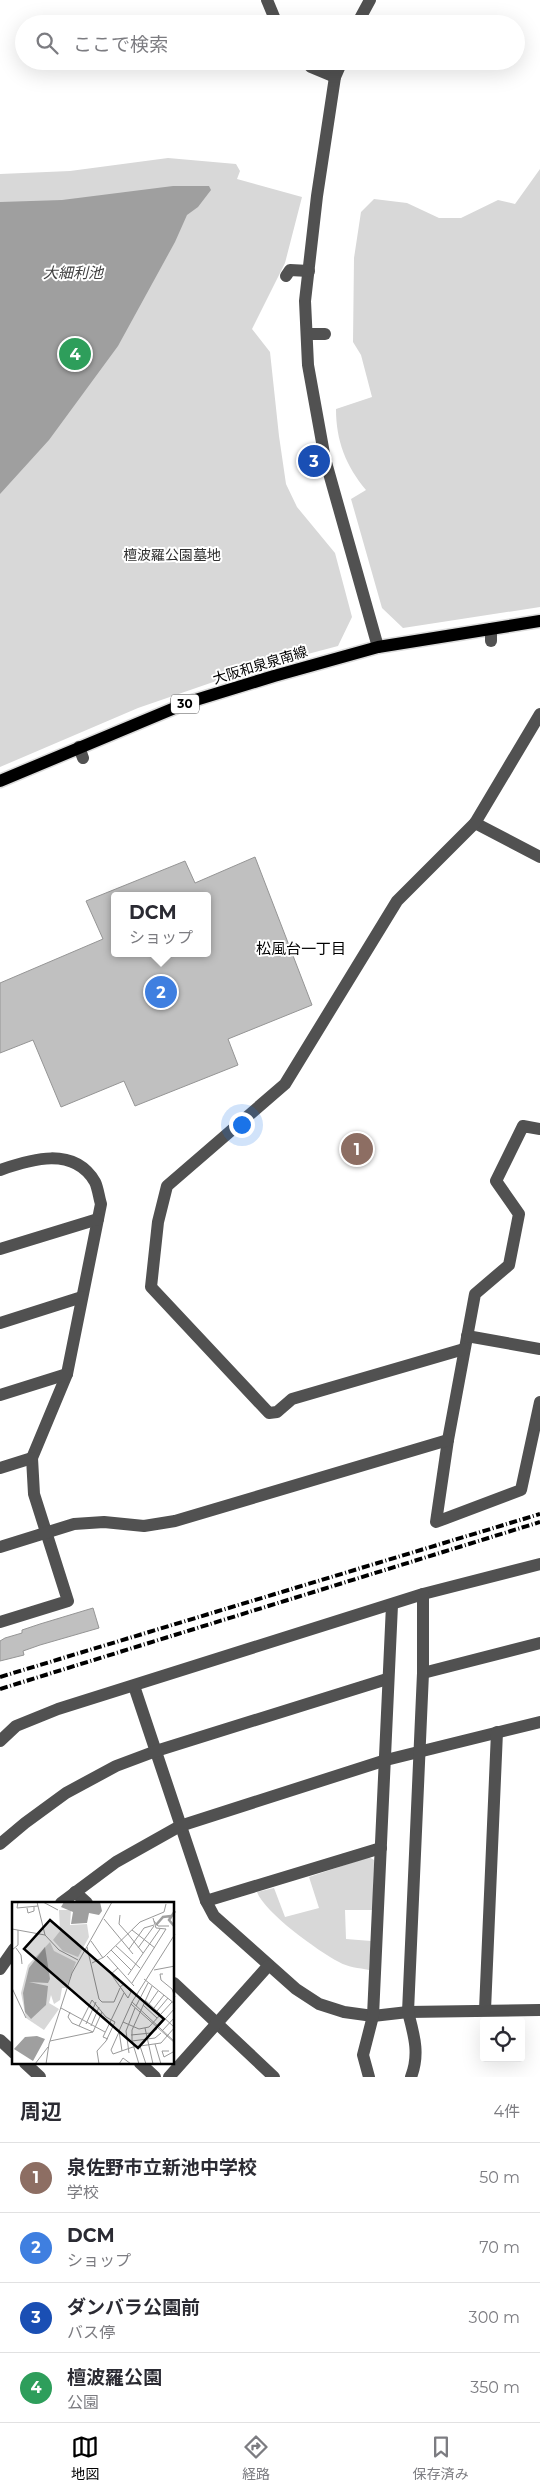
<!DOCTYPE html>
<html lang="ja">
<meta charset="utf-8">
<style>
:root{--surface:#fff;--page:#f7f7f7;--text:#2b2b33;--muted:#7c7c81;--line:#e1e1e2;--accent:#000}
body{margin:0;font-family:Montserrat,"Noto Sans JP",sans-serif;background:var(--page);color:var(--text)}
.controls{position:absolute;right:15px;bottom:15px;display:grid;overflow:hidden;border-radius:5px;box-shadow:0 5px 20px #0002}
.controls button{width:45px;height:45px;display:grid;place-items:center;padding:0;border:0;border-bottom:1px solid var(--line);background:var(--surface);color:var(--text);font:25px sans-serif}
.you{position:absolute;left:241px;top:1124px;width:18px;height:18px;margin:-12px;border:4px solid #fff;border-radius:50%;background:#1a73e8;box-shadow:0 0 0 8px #1a73e833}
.badge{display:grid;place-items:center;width:32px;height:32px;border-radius:50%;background:var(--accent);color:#fff;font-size:16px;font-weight:700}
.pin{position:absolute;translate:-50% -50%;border:2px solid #fff;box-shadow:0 1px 5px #0006}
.popup{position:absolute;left:111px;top:892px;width:100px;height:65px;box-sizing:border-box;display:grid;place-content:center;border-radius:5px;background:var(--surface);filter:drop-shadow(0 1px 4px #0005);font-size:16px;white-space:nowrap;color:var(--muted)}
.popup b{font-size:19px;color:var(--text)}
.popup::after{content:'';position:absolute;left:50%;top:100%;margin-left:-10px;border:10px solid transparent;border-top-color:var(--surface)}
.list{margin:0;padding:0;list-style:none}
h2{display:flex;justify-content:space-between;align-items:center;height:65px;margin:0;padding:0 20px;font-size:21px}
h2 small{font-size:16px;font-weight:400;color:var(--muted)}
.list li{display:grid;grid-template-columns:32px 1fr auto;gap:15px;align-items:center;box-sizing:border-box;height:70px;padding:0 20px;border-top:1px solid var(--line)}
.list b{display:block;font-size:19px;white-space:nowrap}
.list p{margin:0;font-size:16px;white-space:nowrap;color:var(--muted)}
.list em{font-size:16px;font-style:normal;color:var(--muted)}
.icon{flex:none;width:28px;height:28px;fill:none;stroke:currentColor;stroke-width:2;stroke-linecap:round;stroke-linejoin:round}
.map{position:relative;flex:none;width:540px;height:2077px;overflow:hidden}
.search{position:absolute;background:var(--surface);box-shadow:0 5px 20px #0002;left:15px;right:15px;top:15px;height:55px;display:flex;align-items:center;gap:12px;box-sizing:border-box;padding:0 18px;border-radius:28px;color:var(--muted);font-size:19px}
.sheet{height:345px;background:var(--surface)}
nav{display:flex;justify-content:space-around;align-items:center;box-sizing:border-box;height:70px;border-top:1px solid var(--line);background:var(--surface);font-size:14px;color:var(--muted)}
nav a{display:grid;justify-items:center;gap:2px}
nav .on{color:var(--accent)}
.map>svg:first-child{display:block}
.green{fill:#d8d8d8}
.water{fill:#9f9f9f}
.building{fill:#c0c0c0;stroke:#959595;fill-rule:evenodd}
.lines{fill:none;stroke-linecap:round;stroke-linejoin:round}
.major-casing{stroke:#dbdbdb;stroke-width:15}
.minor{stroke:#515151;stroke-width:12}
.major{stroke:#000;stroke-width:12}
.rail{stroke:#000;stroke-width:4;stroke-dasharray:8 2.5 1 2.5;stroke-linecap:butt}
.labels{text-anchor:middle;stroke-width:4;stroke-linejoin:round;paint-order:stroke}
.shield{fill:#fff;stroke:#4c4c4c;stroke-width:1}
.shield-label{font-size:12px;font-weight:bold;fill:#000}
.park-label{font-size:14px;fill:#2f2f2f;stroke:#fff}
.street-label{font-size:14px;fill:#000;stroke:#fff}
.water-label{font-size:15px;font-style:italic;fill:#404040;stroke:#fff}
.neighbourhood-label{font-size:15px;fill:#000;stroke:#fff}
.inset-river{fill:none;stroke:#9f9f9f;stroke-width:2.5}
.inset-road{fill:none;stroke:#999;stroke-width:1}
.view{fill:#000;fill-opacity:0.15;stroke:#000;stroke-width:2.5}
.inset-edge{fill:none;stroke:#000;stroke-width:2.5}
</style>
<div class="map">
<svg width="540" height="2077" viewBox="0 0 540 2077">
<rect width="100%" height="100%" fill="#fff"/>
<g class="green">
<path d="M168 158 236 164 240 171 237 179 302 197 285 263 252 329 270 352 279 436 286 484 297 507 335 553 352 617 338 646 251 669 138 708 0 767V174L70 171Z"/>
<path d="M540 169V607L403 628 382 608 351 499 366 490C346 466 336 441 336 409L372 397 361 355 353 342 354 258 361 212 374 199 407 203 439 218H461L498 200 515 204Z"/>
<path d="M369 1857 374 1860 373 1910H345L346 1939 371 1941 369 1970C359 1968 347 1967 339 1962 318 1951 265 1913 257 1892L274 1888 285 1917 319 1908 309 1877Z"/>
</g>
<path class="water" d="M173 186H209L211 190 198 207 187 215 175 242 118 346 49 440 0 494V202L62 200Z"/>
<g class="building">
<path d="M255 857 312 1005 228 1039 238 1065 135 1106 124 1081 61 1107 33 1040 0 1053V983L103 939 86 901 185 861 195 883ZM115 896H207V953H115Z"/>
<path d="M93 1608 99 1628 40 1645 23 1651 24 1655 0 1661V1641L5 1638 22 1633V1630L40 1624Z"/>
</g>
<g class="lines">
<defs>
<path id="major" d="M0 781 189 702 274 676 378 647 540 621"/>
</defs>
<use href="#major" class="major-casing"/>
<g class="minor">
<path d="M267 0 277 24"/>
<path d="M357 24 370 0"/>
<path d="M305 61 311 67 335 77"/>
<path d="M342 61 335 77 317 196 305 301 308 365 325 459 378 647"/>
<path d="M286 276 290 270 309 271"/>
<path d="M307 334H325"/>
<path d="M491 629V641"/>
<path d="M79 747 83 758"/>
<path d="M475 823 540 857"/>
<path d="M540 1129 523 1126 496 1181 519 1214 509 1265 475 1294 448 1440 436 1522 521 1490 540 1402"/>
<path d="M0 1170C31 1159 74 1146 95 1182 98 1188 99 1198 101 1204L67 1374 32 1458 34 1494 68 1601 0 1622"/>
<path d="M0 1249 98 1219"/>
<path d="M0 1323 82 1297"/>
<path d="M467 1336 540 1349"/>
<path d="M464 1349 292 1399 277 1412 269 1413 151 1287 158 1222 167 1186 285 1084 397 901 475 823 540 714"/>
<path d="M0 1395 67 1374"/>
<path d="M0 1468 32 1458"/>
<path d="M0 1547 74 1524 104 1522 144 1526 175 1521 448 1440"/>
<path d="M423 1673 540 1643"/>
<path d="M134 1686 206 1901 214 1916 296 1989 319 2004 344 2012 373 2016 408 2012 540 2010"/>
<path d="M0 1741 16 1726 58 1709 423 1594 540 1564"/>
<path d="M0 1844 25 1823 66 1793 116 1766 156 1751 387 1679"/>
<path d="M75 1892 87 1903"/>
<path d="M206 1901 381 1848"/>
<path d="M61 1903 116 1862 180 1826 386 1760 540 1722"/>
<path d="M0 1969 14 1949"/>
<path d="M174 1983 274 2077"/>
<path d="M485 2010 497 1732"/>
<path d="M0 2040 14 2053"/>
<path d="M25 2063 40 2077"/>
<path d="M140 2063 155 2077"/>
<path d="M169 2077 268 1966"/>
<path d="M369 2077 363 2055 373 2016 392 1605"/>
<path d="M411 2077C420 2054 414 2035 408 2012L423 1673V1594"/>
</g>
<use href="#major" class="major"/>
<g class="rail">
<path d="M0 1677 540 1514"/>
<path d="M0 1689 540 1522"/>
</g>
</g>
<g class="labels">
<rect class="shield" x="171" y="694.5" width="28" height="19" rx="4"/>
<g class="shield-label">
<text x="185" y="708">30</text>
</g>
<g class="park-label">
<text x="172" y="560">檀波羅公園墓地</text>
</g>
<g class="street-label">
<text transform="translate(260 665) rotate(-17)" y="5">大阪和泉泉南線</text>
</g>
<g class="water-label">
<text x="73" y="278">大細利池</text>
</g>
<g class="neighbourhood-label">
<text x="301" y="954">松風台一丁目</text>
</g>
</g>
<g transform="translate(12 1902)">
<rect width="162" height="162" fill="#fff"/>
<path d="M47 8H59L58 23 75 22 77 35 66 55 51 49 41 38 48 29ZM38 40 42 49 64 60 54 86H50L48 98 42 102 39 93 37 101 47 107 32 128 14 116 9 91 16 63Z" fill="#d8d8d8"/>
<path d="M52 0H88L90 9 87 13 77 11 75 21 59 22 61 10 49 5ZM33 45 38 77 36 81 17 80 36 84 34 103 19 117 13 110 11 91 17 66ZM25 134 33 137 21 159 2 147 13 135Z" fill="#9f9f9f"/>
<path class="inset-river" d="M144 23 151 15 159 14M162 24 157 18 163 9"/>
<path class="inset-road" d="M6 0 5 6 26 4M25 0 33 33 47 48 66 58M31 0 46 8M15 6 16 11 22 9V5M108 13 107 22 116 32M92 17 121 52M142 19 146 24H157M0 27 33 33M120 28 143 46M116 32 131 51M79 39 91 56M104 44 128 66M75 45 87 97 90 100H102L108 86M4 46 9 53 10 62M126 46 142 24M117 47 132 26 142 23M0 48 6 43V28M99 48 119 68M95 54 122 84M80 61 92 55 128 20 152 10 154 2M106 66 99 72 116 96M142 68 163 64M151 72H148L149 78 160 87 163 95M116 73 148 27M132 77 163 102M120 81 154 27 144 26 141 16M108 85 112 82 119 90 116 96M0 86 14 116M133 98 162 125M120 100 163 140M119 102 163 141M137 102 146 89M131 103 145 116M124 104 136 81M49 106 93 130M142 106 152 93M145 109 156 96M58 110 56 115 60 121 81 130 90 110M111 120 127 127 137 125 160 100M74 122 84 100M67 124 80 98 94 115 103 120 94 139 85 149 87 162M79 124 87 105M146 125 163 106M133 126 141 162M150 129 163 115M107 130 99 148 101 152 121 145 149 141 163 125M119 133 139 131 145 127M96 137 91 135 112 91M38 139 81 130M120 139 143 136 149 131M143 142 149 162M128 144 134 162M110 149 107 129 120 100 163 32M157 149H150L152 155 161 150M117 151 114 129 123 106M23 162 36 145M34 162 37 142 60 71 100 0M107 162 111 156 119 162M127 162 120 139V128L140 84"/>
<path class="view" d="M38 18 152 117 126 146 12 47Z"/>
<rect width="162" height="162" class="inset-edge"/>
</g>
</svg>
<div class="controls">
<button><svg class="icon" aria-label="locate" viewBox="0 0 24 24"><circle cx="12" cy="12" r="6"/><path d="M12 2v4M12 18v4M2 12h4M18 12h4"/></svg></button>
</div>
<div class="you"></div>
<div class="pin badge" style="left:357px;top:1149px;background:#8d6e63">1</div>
<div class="pin badge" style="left:161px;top:992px;background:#3f7fe0">2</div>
<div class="popup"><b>DCM</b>ショップ</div>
<div class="pin badge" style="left:314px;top:461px;background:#1a4fb4">3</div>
<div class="pin badge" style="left:75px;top:354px;background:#2e9e5b">4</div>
<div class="search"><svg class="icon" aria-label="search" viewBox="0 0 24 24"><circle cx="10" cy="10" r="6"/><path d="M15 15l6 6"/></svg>ここで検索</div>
</div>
<section class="sheet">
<h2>周辺<small>4件</small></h2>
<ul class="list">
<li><span class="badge" style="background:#8d6e63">1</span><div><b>泉佐野市立新池中学校</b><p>学校</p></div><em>50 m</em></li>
<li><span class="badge" style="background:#3f7fe0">2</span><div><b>DCM</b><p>ショップ</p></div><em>70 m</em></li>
<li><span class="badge" style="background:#1a4fb4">3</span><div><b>ダンバラ公園前</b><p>バス停</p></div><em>300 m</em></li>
<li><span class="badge" style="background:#2e9e5b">4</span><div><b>檀波羅公園</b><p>公園</p></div><em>350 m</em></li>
</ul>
</section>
<nav>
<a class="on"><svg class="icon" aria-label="map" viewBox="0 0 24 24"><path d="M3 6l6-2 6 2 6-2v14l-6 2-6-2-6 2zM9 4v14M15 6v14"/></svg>地図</a>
<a><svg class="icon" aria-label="directions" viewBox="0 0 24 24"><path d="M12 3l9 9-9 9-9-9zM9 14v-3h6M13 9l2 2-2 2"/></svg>経路</a>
<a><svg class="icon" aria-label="saved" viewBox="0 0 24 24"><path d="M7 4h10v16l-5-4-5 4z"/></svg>保存済み</a>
</nav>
